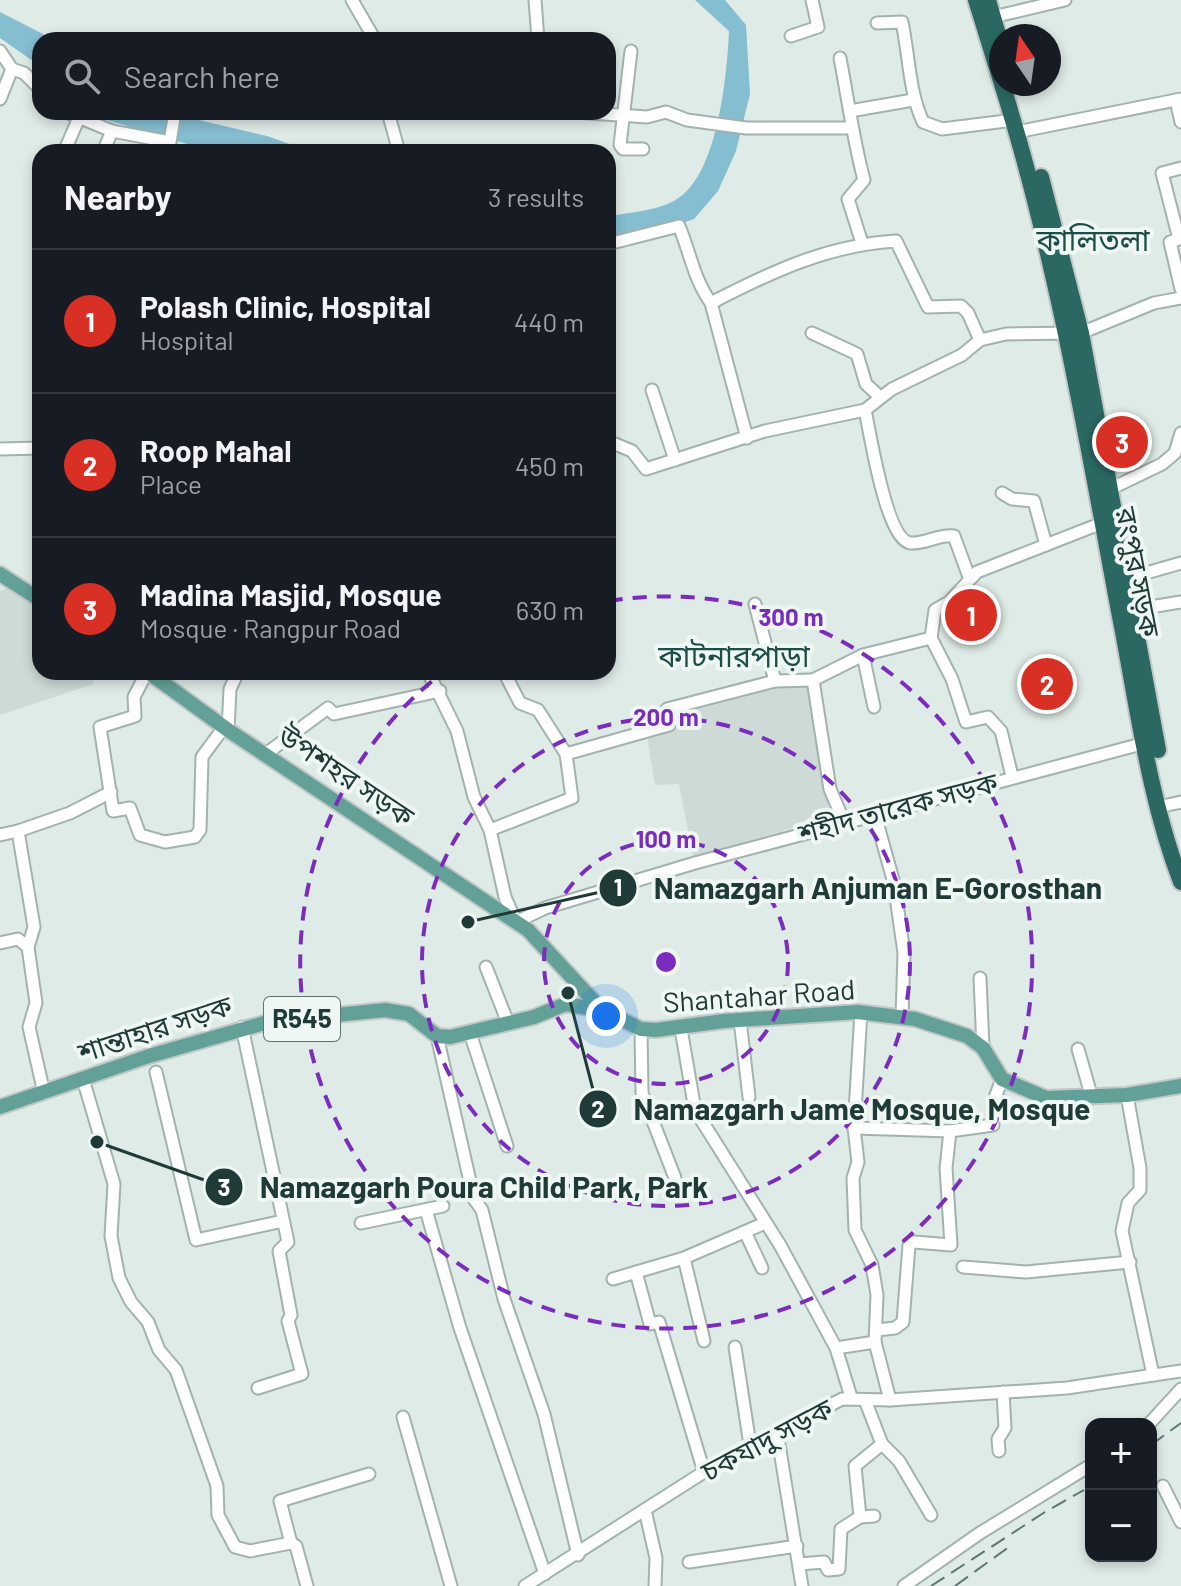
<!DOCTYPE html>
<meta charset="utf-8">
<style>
:root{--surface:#171b24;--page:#242831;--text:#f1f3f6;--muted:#9ea1a6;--line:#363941;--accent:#d93025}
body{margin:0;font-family:Barlow,"Noto Sans Bengali",sans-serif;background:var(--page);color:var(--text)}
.controls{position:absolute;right:24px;bottom:24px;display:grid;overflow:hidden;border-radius:16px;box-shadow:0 4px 12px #0003}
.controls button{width:72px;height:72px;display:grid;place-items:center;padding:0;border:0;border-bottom:2px solid var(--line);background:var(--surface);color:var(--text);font:40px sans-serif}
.compass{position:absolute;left:989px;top:24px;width:72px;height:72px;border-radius:50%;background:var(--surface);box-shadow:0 4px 12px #0003;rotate:347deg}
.you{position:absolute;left:606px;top:1016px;width:28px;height:28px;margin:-20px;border:6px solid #fff;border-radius:50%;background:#1a73e8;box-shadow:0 0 0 12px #1a73e833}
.badge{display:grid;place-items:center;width:52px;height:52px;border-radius:50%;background:var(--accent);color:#fff;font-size:26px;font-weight:700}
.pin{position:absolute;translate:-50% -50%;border:4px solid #fff;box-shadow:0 2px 8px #0006}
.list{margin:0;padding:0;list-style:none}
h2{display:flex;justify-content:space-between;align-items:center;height:104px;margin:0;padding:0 32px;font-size:34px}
h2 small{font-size:26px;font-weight:400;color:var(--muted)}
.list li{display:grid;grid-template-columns:52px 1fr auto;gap:24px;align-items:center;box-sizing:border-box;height:144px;padding:0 32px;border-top:2px solid var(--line)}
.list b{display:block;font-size:30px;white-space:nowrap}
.list p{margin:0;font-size:26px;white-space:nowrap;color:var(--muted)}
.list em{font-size:26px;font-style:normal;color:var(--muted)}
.icon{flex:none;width:44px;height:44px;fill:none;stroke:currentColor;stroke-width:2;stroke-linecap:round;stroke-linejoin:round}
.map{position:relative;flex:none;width:1181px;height:1586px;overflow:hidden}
.search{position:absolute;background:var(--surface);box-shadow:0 4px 12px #0003;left:32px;top:32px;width:584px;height:88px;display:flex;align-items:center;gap:20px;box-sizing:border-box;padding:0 28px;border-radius:24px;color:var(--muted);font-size:30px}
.panel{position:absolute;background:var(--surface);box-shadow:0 4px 12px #0003;left:32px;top:144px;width:584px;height:536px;border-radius:24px}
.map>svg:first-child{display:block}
.built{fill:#cddad6}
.water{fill:#85bdd1}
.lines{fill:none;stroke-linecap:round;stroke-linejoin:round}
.minor-casing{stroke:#a2b3af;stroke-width:15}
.major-casing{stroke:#c1c8c7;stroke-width:18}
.highway-casing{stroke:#c1c8c7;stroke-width:20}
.minor{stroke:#fff;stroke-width:11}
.major{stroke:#63a198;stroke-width:14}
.highway{stroke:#2b6862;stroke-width:16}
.rail{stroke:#5a7772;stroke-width:2;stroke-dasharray:16 8;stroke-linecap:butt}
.ring{fill:none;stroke:#7b2cbf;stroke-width:4;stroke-dasharray:14 10}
.labels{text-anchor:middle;stroke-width:8;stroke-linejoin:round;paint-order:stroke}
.shield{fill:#eff7f4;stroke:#5e7370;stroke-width:2}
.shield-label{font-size:26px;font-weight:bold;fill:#203b37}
.street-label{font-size:28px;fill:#203b37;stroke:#eff7f4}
.neighbourhood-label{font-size:30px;fill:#1c4d47;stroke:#eff7f4}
.centre{fill:#7b2cbf;stroke:#eff7f4;stroke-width:4}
.ring-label{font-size:24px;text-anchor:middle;font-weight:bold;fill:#7b2cbf;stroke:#eff7f4;stroke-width:8;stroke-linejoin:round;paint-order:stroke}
.leader{fill:none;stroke:#203b37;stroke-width:3}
.callout-dot{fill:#203b37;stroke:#eff7f4;stroke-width:3}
.mark-label{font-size:24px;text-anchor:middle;font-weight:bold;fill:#fff}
.callout-label{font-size:30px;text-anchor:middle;font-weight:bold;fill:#203b37;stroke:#eff7f4;stroke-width:8;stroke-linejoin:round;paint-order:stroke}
</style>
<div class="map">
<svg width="1181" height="1586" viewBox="0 0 1181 1586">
<rect width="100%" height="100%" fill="#dfebe7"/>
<g class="built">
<path d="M18 585 40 600V672H90L94 684 0 715V591Z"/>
<path d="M789 683 810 687 830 817 693 857 679 784 655 785 647 736 672 715Z"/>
</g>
<g class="water">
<path d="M695 0H725L746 25 750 94 736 151 718 191 694 219 659 231 608 240V217C628 212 656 211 674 201 718 178 727 75 729 31Z"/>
<path d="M0 12 43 34 47 40H40V66L0 38Z"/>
<path d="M92 112H165L267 136 312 152H214L97 117Z"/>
</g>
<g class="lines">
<defs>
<g id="minor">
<path d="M352 0 375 40"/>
<path d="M535 0 538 40"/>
<path d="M993 17 1065 0"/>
<path d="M877 23 902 22C909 55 909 92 923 122L942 129 1014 120"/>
<path d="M791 36 818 27 812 0"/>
<path d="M0 51 12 69 0 99"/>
<path d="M631 51 620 145 623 149H643"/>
<path d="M840 58C848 99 853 139 864 180L848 199 862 243"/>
<path d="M12 69 24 73 40 89"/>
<path d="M1176 100 1181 122"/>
<path d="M850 111 913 100"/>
<path d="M66 112 112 131 170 142 175 112"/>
<path d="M388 112 399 152"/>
<path d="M576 112 647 117 666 112 687 120 746 128H850"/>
<path d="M1017 132 1181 99"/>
<path d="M64 152 78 120"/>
<path d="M103 152 112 131"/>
<path d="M1181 168 1162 173 1179 239 1170 242 1181 289"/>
<path d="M608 244 679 226C690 252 694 280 711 303L747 438"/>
<path d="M711 303C771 272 828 245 896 241L928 307 961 306 968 313 980 340"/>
<path d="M812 333 857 354 866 384 880 397"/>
<path d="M652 390 675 460"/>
<path d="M865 410C870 432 886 541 911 543 925 544 939 534 954 536L969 577"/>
<path d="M608 441 632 451 646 469 765 431 865 410 892 389 962 355 980 340 1006 334 1081 333 1154 303 1181 298"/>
<path d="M0 449 40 448"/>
<path d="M1110 489 1162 464 1175 453 1181 433"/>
<path d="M1002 493 1012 499 1034 501 1046 545"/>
<path d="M1125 579 1181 563"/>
<path d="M755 604 775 681"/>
<path d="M1132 610 1181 602"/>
<path d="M931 638 952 679 966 722 988 717 1001 731 1012 776"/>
<path d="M863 655 874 707"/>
<path d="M147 672 134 697 135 716 100 727 113 811 130 808 140 835 165 842 195 837 200 830 202 757 224 727"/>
<path d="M428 672 457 731 474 797 490 830 505 897 516 922 545 908 695 863 1145 743"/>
<path d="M504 672 520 703 538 710 566 754"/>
<path d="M813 680 863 655 931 638 935 610 949 602 977 572 1102 523"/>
<path d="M813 680 830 789 844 822"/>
<path d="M228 730 230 689 238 672"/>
<path d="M267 753 328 708 334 714 440 691"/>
<path d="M1158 807 1181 802"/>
<path d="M875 815 894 883 904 953 902 1017"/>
<path d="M490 830 572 798 566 754 669 725 667 709 775 681 813 680"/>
<path d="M0 835 18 831"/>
<path d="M0 943 18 939 28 947 36 1003 29 1027 44 1093"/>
<path d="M28 947 34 927 18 831 70 813 111 792"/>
<path d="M486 967 508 1023"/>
<path d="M980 978 983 1048"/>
<path d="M740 1020 749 1097"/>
<path d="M242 1027 288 1242 279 1251 291 1315 288 1321 302 1374 258 1388"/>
<path d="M641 1029 642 1093 675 1178"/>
<path d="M681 1029 695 1110 780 1245 836 1348 851 1397"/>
<path d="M470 1033 507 1146"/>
<path d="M437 1036 474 1199 482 1210 504 1299 544 1414 578 1555"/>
<path d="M1078 1049 1092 1098"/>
<path d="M156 1072 196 1240 283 1221"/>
<path d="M83 1079 114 1184 111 1236 119 1278 131 1302 148 1322 159 1350 176 1370 217 1486 218 1515 235 1547 250 1551 291 1543 296 1546 307 1586"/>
<path d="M1127 1095 1140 1168V1190L1128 1203 1122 1231 1153 1375"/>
<path d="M854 1128 950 1131 993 1125V1103L1002 1079"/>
<path d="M426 1210 460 1328 545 1574"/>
<path d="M361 1223 443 1206"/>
<path d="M746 1234 762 1268"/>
<path d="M684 1258 704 1341"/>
<path d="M963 1267 1026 1272 1130 1262"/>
<path d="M636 1272 650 1324 659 1322 704 1472"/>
<path d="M613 1279 684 1258 765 1223"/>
<path d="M877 1330 895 1328 903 1322 909 1245 914 1242 951 1245 946 1168 950 1131"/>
<path d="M875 1342 890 1400"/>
<path d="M735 1347 750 1445"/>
<path d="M836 1348 875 1342 877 1295 872 1265 855 1230 853 1178 858 1162 854 1128 861 1012"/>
<path d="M865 1400 882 1444 899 1461 931 1515"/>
<path d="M403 1417 451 1586"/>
<path d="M1149 1424 1181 1389"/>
<path d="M777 1432 802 1586"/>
<path d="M999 1451 998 1439 1005 1428 1003 1392"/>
<path d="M1163 1486 1181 1522"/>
<path d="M645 1510 656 1558 655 1586"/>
<path d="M860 1517 855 1466 882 1444"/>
<path d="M291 1543 280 1501 369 1474"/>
<path d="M689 1562 797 1546"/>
<path d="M799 1564 824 1562 828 1570 839 1569 841 1529 860 1517 874 1516"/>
<path d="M525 1586 704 1472 842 1399 890 1400 1067 1388 1181 1371"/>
<path d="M904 1586 980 1533 1091 1465"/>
</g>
<g id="major">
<path d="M0 574 40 600"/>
<path d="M148 672 228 730 528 930 603 1011"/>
<path d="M0 1107 149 1056 268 1022 385 1010 409 1014 437 1036 450 1037 534 1017 566 1004 604 1011 641 1029 656 1030 724 1021 857 1012 915 1019 967 1036 983 1048 1002 1079 1046 1098 1127 1095 1181 1086"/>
</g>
<g id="highway">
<path d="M976 0 1001 81"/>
<path d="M988 0 1001 45"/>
<path d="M1002 84C1056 256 1086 434 1119 611 1137 701 1148 796 1181 882"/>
<path d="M1041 177 1081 333 1158 750"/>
</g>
</defs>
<use href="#minor" class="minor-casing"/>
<use href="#major" class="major-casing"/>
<use href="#highway" class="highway-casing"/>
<use href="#minor" class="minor"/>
<use href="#major" class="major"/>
<use href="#highway" class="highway"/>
<g class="rail">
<path d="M1151 1445 1181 1423"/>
<path d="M931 1586 1045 1512 1084 1490"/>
<path d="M955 1586 1013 1544"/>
</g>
</g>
<g class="ring">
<circle cx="666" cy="962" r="122"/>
<circle cx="666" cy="962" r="244"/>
<path d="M609 601A366 366 0 1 1 441 674"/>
</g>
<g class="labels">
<rect class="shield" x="264" y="997" width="76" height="44" rx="6"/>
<g class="shield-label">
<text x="302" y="1028">R545</text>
</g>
<g class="street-label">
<text transform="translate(1138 572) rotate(79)" y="10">রংপুর সড়ক</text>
<text transform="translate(346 776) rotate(34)" y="10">উপশহর সড়ক</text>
<text transform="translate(898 808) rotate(-15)" y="10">শহীদ তারেক সড়ক</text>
<text transform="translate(759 996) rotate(-4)" y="10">Shantahar Road</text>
<text transform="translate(155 1029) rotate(-18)" y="10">শান্তাহার সড়ক</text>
<text transform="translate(767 1440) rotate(-28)" y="10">চকযাদু সড়ক</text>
</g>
<g class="neighbourhood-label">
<text x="1093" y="251">কালিতলা</text>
<text x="734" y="667">কাটনারপাড়া</text>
</g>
</g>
<circle cx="666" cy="962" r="12" class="centre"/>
<g class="ring-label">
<text x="791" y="626">300 m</text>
<text x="666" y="726">200 m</text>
<text x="666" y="848">100 m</text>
</g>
<path class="leader" d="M468 922L618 888M568 993L598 1109M97 1142L224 1187"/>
<g class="callout-dot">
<circle cx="468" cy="922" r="8"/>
<circle cx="568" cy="993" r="8"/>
<circle cx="97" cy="1142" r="8"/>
<circle cx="618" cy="888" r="20"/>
<circle cx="598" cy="1109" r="20"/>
<circle cx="224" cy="1187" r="20"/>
</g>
<g class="mark-label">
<text x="618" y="896">1</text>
<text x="598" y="1118">2</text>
<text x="224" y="1196">3</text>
</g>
<g class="callout-label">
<text x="878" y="899">Namazgarh Anjuman E-Gorosthan</text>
<text x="862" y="1120">Namazgarh Jame Mosque, Mosque</text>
<text x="484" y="1198">Namazgarh Poura Child Park, Park</text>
</g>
</svg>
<div class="controls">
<button>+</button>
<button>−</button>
</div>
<svg class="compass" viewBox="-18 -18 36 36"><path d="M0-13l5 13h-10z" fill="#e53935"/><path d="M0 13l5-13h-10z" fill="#9ea1a6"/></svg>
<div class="you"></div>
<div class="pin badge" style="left:971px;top:615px">1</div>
<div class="pin badge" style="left:1047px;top:684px">2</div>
<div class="pin badge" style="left:1122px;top:442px">3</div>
<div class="search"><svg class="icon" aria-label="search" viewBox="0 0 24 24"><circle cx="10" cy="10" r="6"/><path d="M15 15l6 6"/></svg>Search here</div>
<section class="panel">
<h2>Nearby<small>3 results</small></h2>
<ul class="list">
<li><span class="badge">1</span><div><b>Polash Clinic, Hospital</b><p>Hospital</p></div><em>440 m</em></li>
<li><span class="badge">2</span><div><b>Roop Mahal</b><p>Place</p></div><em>450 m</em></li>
<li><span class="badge">3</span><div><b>Madina Masjid, Mosque</b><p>Mosque · Rangpur Road</p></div><em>630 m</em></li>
</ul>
</section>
</div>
